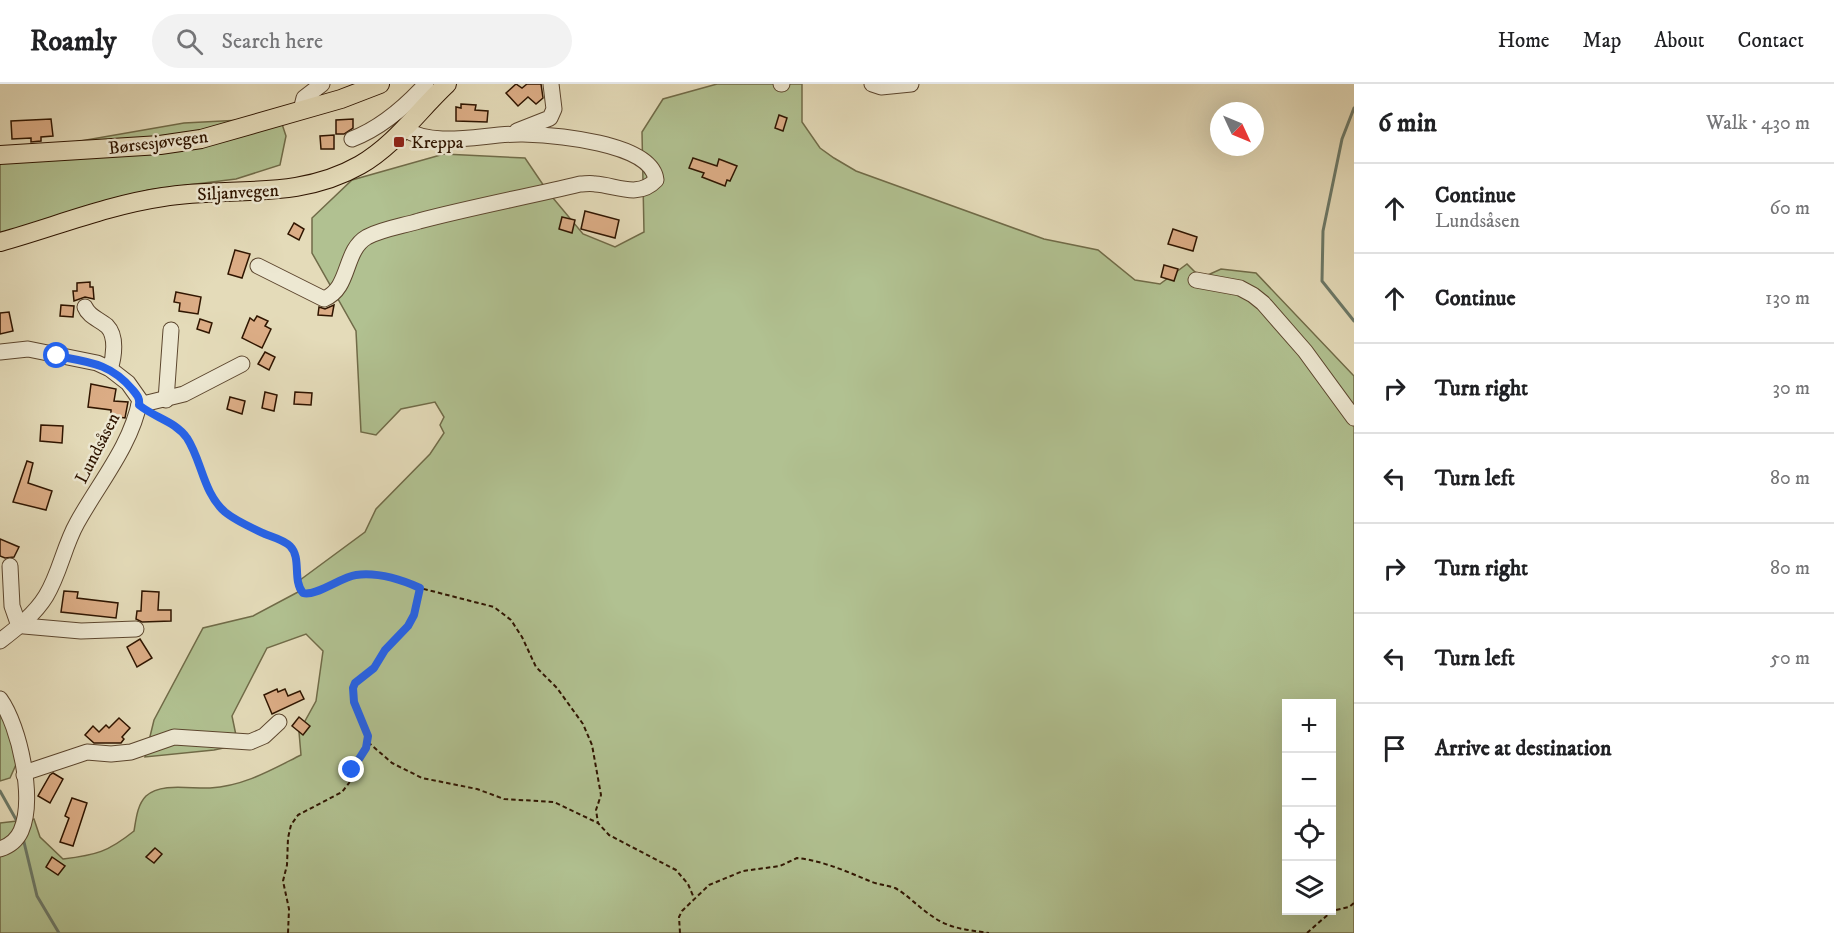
<!DOCTYPE html>
<meta charset="utf-8">
<style>
:root{--surface:#fff;--page:#f2f2f2;--text:#202124;--muted:#757577;--line:#e0e0e0}
body{margin:0;font-family:"IM FELL DW Pica",serif;background:var(--page);color:var(--text)}
.controls{position:absolute;right:18px;bottom:18px;display:grid;overflow:hidden;border-radius:0px;box-shadow:0 6px 24px #0002}
.controls button{width:54px;height:54px;display:grid;place-items:center;padding:0;border:0;border-bottom:2px solid var(--line);background:var(--surface);color:var(--text);font:30px sans-serif}
.compass{position:absolute;left:1210px;top:18px;width:54px;height:54px;border-radius:50%;background:var(--surface);box-shadow:0 6px 24px #0002;rotate:134deg}
.stop{position:absolute;width:18px;height:18px;margin:-14px;border:4px solid #2563eb;border-radius:50%;background:#fff}
.stop.end{background:#2563eb;border-color:#fff;box-shadow:0 2px 6px #0008}
.list{margin:0;padding:0;list-style:none}
h2{display:flex;justify-content:space-between;align-items:center;height:78px;margin:0;padding:0 24px;font-size:26px}
h2 small{font-size:20px;font-weight:400;color:var(--muted)}
.list li{display:grid;grid-template-columns:39px 1fr auto;gap:18px;align-items:center;box-sizing:border-box;height:90px;padding:0 24px;border-top:2px solid var(--line)}
.list b{display:block;font-size:22px;white-space:nowrap}
.list p{margin:0;font-size:20px;white-space:nowrap;color:var(--muted)}
.list em{font-size:20px;font-style:normal;color:var(--muted)}
.icon{flex:none;width:33px;height:33px;fill:none;stroke:currentColor;stroke-width:2;stroke-linecap:round;stroke-linejoin:round}
.map{position:relative;flex:none;width:1354px;height:849px;overflow:hidden}
header{display:flex;align-items:center;gap:36px;box-sizing:border-box;height:84px;padding:0 30px;background:var(--surface);border-bottom:2px solid var(--line)}
header strong{font-size:28px}
nav{display:flex;gap:33px;margin-inline-start:auto;font-size:21px}
.search{width:420px;height:54px;background:var(--page);display:flex;align-items:center;gap:15px;box-sizing:border-box;padding:0 21px;border-radius:33px;color:var(--muted);font-size:22px}
main{display:flex}
aside{flex:1;background:var(--surface)}
.map>svg:first-child{display:block}
.green{fill:#b1c191;stroke:#706b48;stroke-width:1.5;fill-rule:evenodd}
.lines{fill:none;stroke-linecap:round;stroke-linejoin:round}
.stream{stroke:#6c7968;stroke-width:3}
.building{fill:#dcad86;stroke:#2f1500;stroke-width:1.5}
.minor-casing{stroke:#5c462e;stroke-width:17}
.major-casing{stroke:#2f1500;stroke-width:20}
.path{stroke:#2f1500;stroke-width:2;stroke-dasharray:4.5 3;stroke-linecap:butt}
.minor{stroke:#ede8d2;stroke-width:15}
.major{stroke:#e4dbb9;stroke-width:18}
.route{stroke:#2563eb;stroke-width:8}
.poi-dot{fill:#8f2418;stroke:#ede8d2;stroke-width:2}
.labels{text-anchor:middle;stroke-width:5;stroke-linejoin:round;paint-order:stroke}
.street-label{font-size:18px;fill:#2f1500;stroke:#ede8d2}
.poi-label{font-size:18px;fill:#2f1500;stroke:#ede8d2;text-anchor:start}
</style>
<header>
<strong>Roamly</strong>
<div class="search"><svg class="icon" aria-label="search" viewBox="0 0 24 24"><circle cx="10" cy="10" r="6"/><path d="M15 15l6 6"/></svg>Search here</div>
<nav><a>Home</a><a>Map</a><a>About</a><a>Contact</a></nav>
</header>
<main>
<div class="map">
<svg width="1354" height="849" viewBox="0 0 1354 849">
<rect width="100%" height="100%" fill="#e4dbb9"/>
<filter id="stains"><feTurbulence type="fractalNoise" baseFrequency=".00333" numOctaves="4"/><feColorMatrix values="0 0 0 0 .2 0 0 0 0 .09 0 0 0 0 .02 0 0 0 .5 -.17"/></filter>
<radialGradient id="worn" r=".72"><stop offset=".6" stop-color="#630" stop-opacity="0"/><stop offset="1" stop-color="#630" stop-opacity=".3"/></radialGradient>
<g class="green">
<path d="M717 0H802V38L820 64 834 74 856 87 1044 155 1098 166 1135 196 1160 200 1187 180 1201 194 1221 185 1256 189 1354 292V849H0V739L34 735 40 753 63 775C96 771 108 768 134 747 136 736 137 721 146 712 161 698 191 705 210 704 244 702 271 686 301 671L299 648 316 617 323 567 306 550 267 564 232 632 238 661 214 666 145 673 154 636 203 544 253 532 298 508 296 499 365 448 376 425 430 370 444 349 440 341 444 333 435 318 401 325 376 351 361 348 356 247 312 169V134L352 96 444 70 525 74 548 108 583 150 615 163 644 148 642 48 663 15ZM1286 620H1332V826H1286Z"/>
<path d="M280 34 286 52 280 81 236 95 148 106 38 140 0 158V77L46 63 184 39Z"/>
<path d="M0 612 19 674 10 694 0 697Z"/>
</g>
<g class="lines">
<g class="stream">
<path d="M1354 24 1342 55 1323 147 1322 197 1354 237"/>
<path d="M0 707 18 739"/>
<path d="M23 754 37 812 59 849"/>
</g>
</g>
<g class="building">
<path d="M516 0 522 4 527 0H541L543 14 536 20 528 13 518 22 506 9Z"/>
<path d="M461 20 476 21 475 26 488 27 487 38 456 37V23L461 24Z"/>
<path d="M779 31 787 34 783 47 775 44Z"/>
<path d="M51 35 53 52 41 53V57L31 58V54L12 55 11 37Z"/>
<path d="M353 35V44L344 50H336V36Z"/>
<path d="M334 51V65H321L320 52Z"/>
<path d="M693 74 717 82 719 75 737 82 730 97 727 96 725 102 702 93 704 89 689 84Z"/>
<path d="M585 127 619 136 615 154 581 145Z"/>
<path d="M562 133 575 136 572 149 559 145Z"/>
<path d="M294 139 304 145 299 156 288 150Z"/>
<path d="M1173 145 1197 153 1193 167 1168 160Z"/>
<path d="M235 166 250 170 242 194 228 190Z"/>
<path d="M1164 181 1178 185 1174 197 1161 193Z"/>
<path d="M90 198V203H93L94 215 85 213 74 217 73 207H77V199Z"/>
<path d="M176 208 201 213 198 230 179 227 180 219 174 218Z"/>
<path d="M61 221 74 222 73 233 60 232Z"/>
<path d="M334 221 332 232 318 231 319 223 325 225Z"/>
<path d="M9 228 13 247 0 250V229Z"/>
<path d="M257 232 268 237 265 242 271 245 262 264 242 254 250 234 254 237Z"/>
<path d="M200 235 212 239 209 249 197 245Z"/>
<path d="M265 268 275 273 269 286 258 280Z"/>
<path d="M91 300 116 305 114 317 128 318 125 334 111 332V326L88 323Z"/>
<path d="M265 308 277 311 274 327 262 324Z"/>
<path d="M295 308 312 309 311 321 294 320Z"/>
<path d="M230 313 245 317 242 330 227 325Z"/>
<path d="M41 341 63 342 62 359 40 357Z"/>
<path d="M27 377 33 379 28 399 52 407 46 426 13 418Z"/>
<path d="M0 455 19 463 14 473 5 474 0 472Z"/>
<path d="M64 507 78 508 77 514 118 519 116 534 61 528Z"/>
<path d="M142 507 159 508 158 526H171V537L142 538 136 535 137 527H141Z"/>
<path d="M140 555 152 574 137 583 127 563Z"/>
<path d="M277 605 278 608 285 605 288 612 300 607 304 615 272 630 264 611Z"/>
<path d="M299 633 310 642 303 651 292 642Z"/>
<path d="M119 634 130 644 122 653 124 655 121 659H94L85 651 93 642 99 648 106 641 109 644Z"/>
<path d="M53 689 63 695 50 719 38 712 50 691Z"/>
<path d="M72 714 87 719 73 762 60 758 69 734 65 732Z"/>
<path d="M155 764 162 770 154 779 146 773Z"/>
<path d="M52 773 65 782 58 791 46 783Z"/>
</g>
<g class="lines">
<defs>
<g id="minor">
<path d="M781 0H782"/>
<path d="M872 0 881 3 911 0"/>
<path d="M301 26 304 14 322 0"/>
<path d="M517 47 550 34 554 25 551 0"/>
<path d="M352 55C381 44 405 23 426 0"/>
<path d="M258 182 324 215C351 204 343 167 367 153 382 145 403 142 419 137 472 123 526 113 580 100 585 100 590 99 595 100 616 101 638 115 656 96 652 58 552 51 523 50 486 49 437 65 404 45"/>
<path d="M1196 196 1240 204 1253 211 1263 219 1305 267 1354 334"/>
<path d="M85 223C89 233 99 235 107 242 117 252 114 273 110 285"/>
<path d="M0 268 28 265 97 279 110 285 128 299 140 316C131 362 99 399 77 439 64 462 60 489 46 512 35 530 17 544 0 557"/>
<path d="M166 316 171 246"/>
<path d="M139 321 184 310 242 280"/>
<path d="M10 482 12 522 19 542"/>
<path d="M22 539 24 542 81 547 136 545"/>
<path d="M0 615C20 643 35 715 21 747 17 756 9 762 0 765"/>
<path d="M24 691 30 687 87 668 111 670 131 668 174 653 250 658 264 652 279 638"/>
</g>
<g id="major">
<path d="M0 71 160 61 201 55 341 15 380 0"/>
<path d="M0 158C54 143 108 121 163 113 231 102 297 117 360 81 395 61 418 27 447 0"/>
</g>
</defs>
<use href="#minor" class="minor-casing"/>
<use href="#major" class="major-casing"/>
<g class="path">
<path d="M153 332C208 349 190 397 225 427 240 440 286 454 293 465 301 479 292 496 303 509L311 510 335 498 355 491H376L401 495 420 504 494 523 511 536 522 553 536 583 557 604 583 640 592 661 601 711 596 726 598 739 609 751 676 786 688 800 694 814"/>
<path d="M368 658 392 679 422 694 477 705 504 715 554 718 598 739"/>
<path d="M288 849 289 825 283 797 287 781 288 754 291 741 298 731 342 708 349 699 355 679 366 664 368 652 354 618 353 604 355 599 374 584 385 566 408 542 414 531 420 504"/>
<path d="M680 849 679 833 682 827 709 801 743 787 780 782 797 774C824 777 848 788 872 798 880 801 887 801 895 804 908 811 919 824 932 832 949 845 969 846 989 849"/>
<path d="M1307 849 1332 827 1349 823 1354 819"/>
</g>
<use href="#minor" class="minor"/>
<use href="#major" class="major"/>
</g>
<g class="lines">
<path class="route" d="M57 272C88 278 110 279 132 305 137 311 140 314 139 321 155 334 175 337 187 354 202 377 203 409 225 428 236 437 252 444 265 450 273 453 284 456 290 462 302 474 292 496 303 509 315 513 341 493 356 491 378 488 400 495 420 504L414 531 408 542 385 566 374 584 355 599 353 604 354 618 368 652 366 664 352 686"/>
</g>
<rect class="poi-dot" x="393" y="52" width="12" height="12" rx="3"/>
<g class="labels">
<g class="street-label">
<text transform="translate(158 58) rotate(-7)" y="6">Børsesjøvegen</text>
<text transform="translate(238 108) rotate(-3)" y="6">Siljanvegen</text>
<text transform="translate(97 364) rotate(-63)" y="6">Lundsåsen</text>
</g>
<g class="poi-label">
<text x="411" y="64">Kreppa</text>
</g>
</g>
<rect width="100%" height="100%" filter="url(#stains)"/>
<rect width="100%" height="100%" fill="url(#worn)"/>
</svg>
<div class="controls">
<button>+</button>
<button>−</button>
<button><svg class="icon" aria-label="locate" viewBox="0 0 24 24"><circle cx="12" cy="12" r="6"/><path d="M12 2v4M12 18v4M2 12h4M18 12h4"/></svg></button>
<button><svg class="icon" aria-label="layers" viewBox="0 0 24 24"><path d="M12 4l9 5-9 5-9-5zM3 14l9 5 9-5"/></svg></button>
</div>
<svg class="compass" viewBox="-18 -18 36 36"><path d="M0-13l5 13h-10z" fill="#e53935"/><path d="M0 13l5-13h-10z" fill="#757577"/></svg>
<div class="stop" style="left:57px;top:272px"></div>
<div class="stop end" style="left:352px;top:686px"></div>
</div>
<aside>
<h2>6 min<small>Walk · 430 m</small></h2>
<ul class="list">
<li><svg class="icon" aria-label="ahead" viewBox="0 0 24 24"><path d="M12 20V5M6 11l6-6 6 6"/></svg><div><b>Continue</b><p>Lundsåsen</p></div><em>60 m</em></li>
<li><svg class="icon" aria-label="ahead" viewBox="0 0 24 24"><path d="M12 20V5M6 11l6-6 6 6"/></svg><div><b>Continue</b></div><em>130 m</em></li>
<li><svg class="icon" aria-label="right" viewBox="0 0 24 24"><path d="M7 20v-9h11M14 6l5 5-5 5"/></svg><div><b>Turn right</b></div><em>30 m</em></li>
<li><svg class="icon" aria-label="left" viewBox="0 0 24 24"><path d="M17 20v-9H6M10 6l-5 5 5 5"/></svg><div><b>Turn left</b></div><em>80 m</em></li>
<li><svg class="icon" aria-label="right" viewBox="0 0 24 24"><path d="M7 20v-9h11M14 6l5 5-5 5"/></svg><div><b>Turn right</b></div><em>80 m</em></li>
<li><svg class="icon" aria-label="left" viewBox="0 0 24 24"><path d="M17 20v-9H6M10 6l-5 5 5 5"/></svg><div><b>Turn left</b></div><em>50 m</em></li>
<li><svg class="icon" aria-label="arrive" viewBox="0 0 24 24"><path d="M6 21V4h12l-3 4 3 4H6"/></svg><div><b>Arrive at destination</b></div></li>
</ul>
</aside>
</main>
